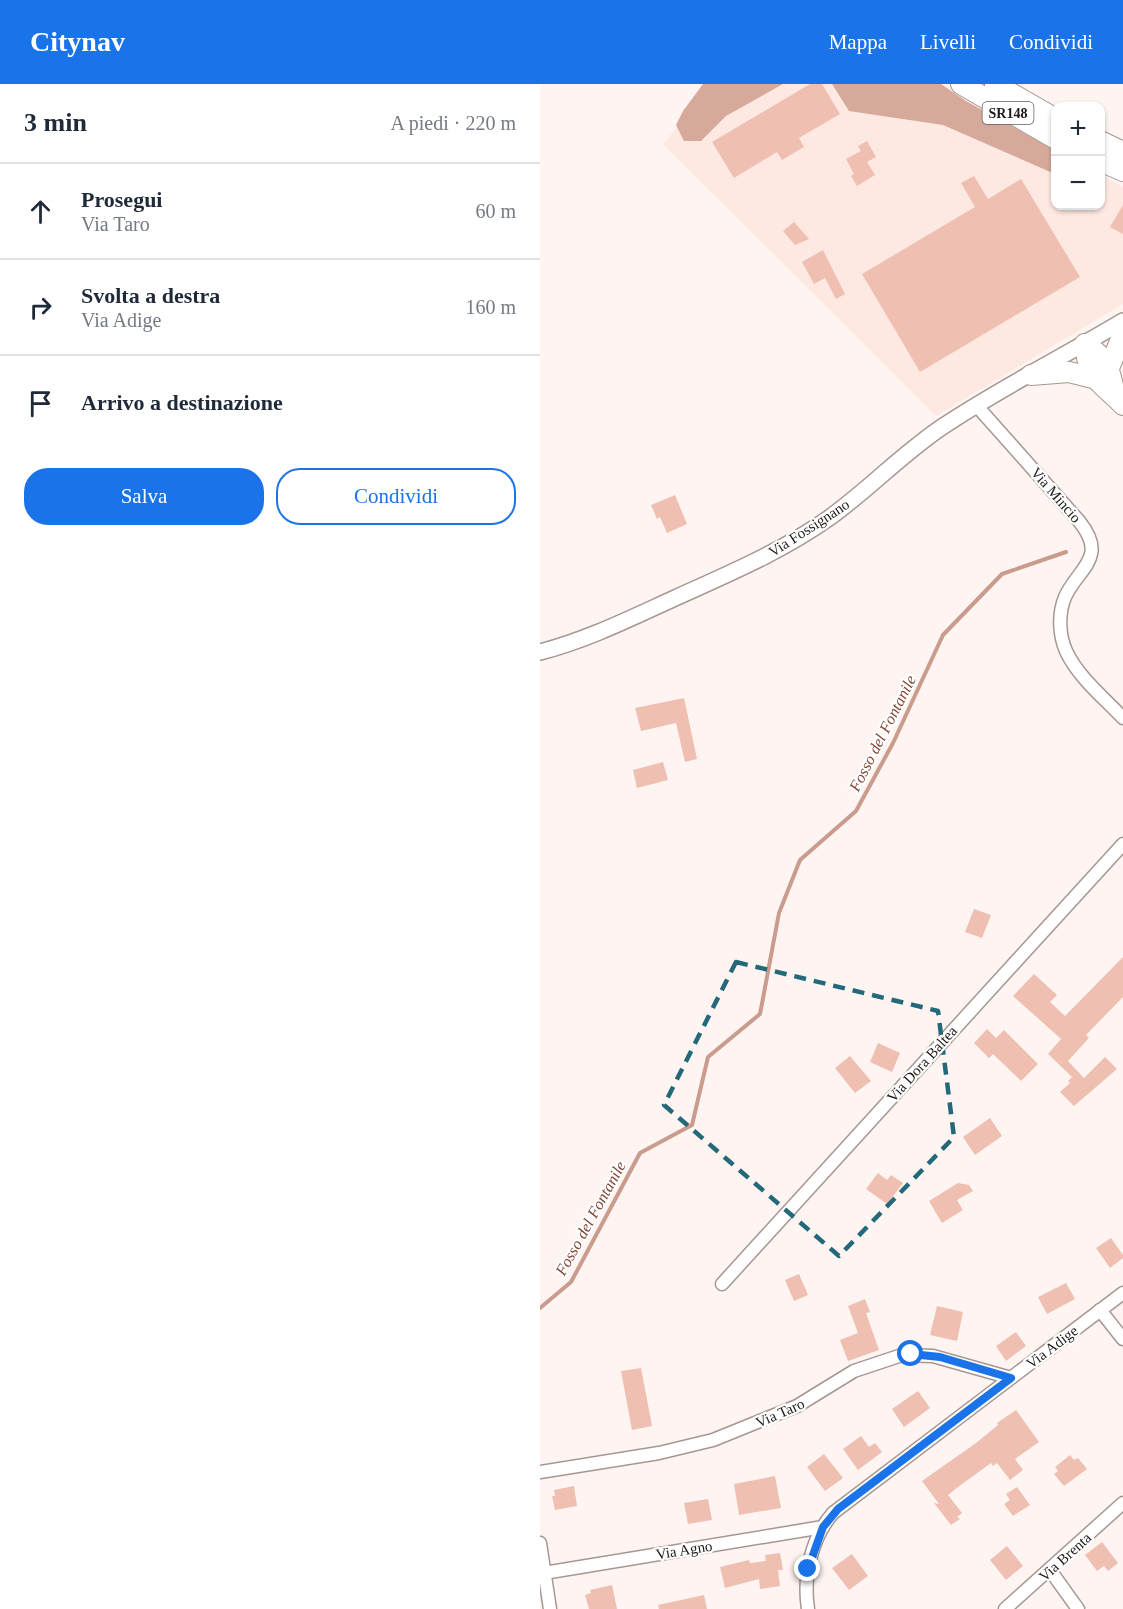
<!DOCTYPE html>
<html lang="it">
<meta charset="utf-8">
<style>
:root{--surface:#fff;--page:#f2f2f3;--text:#1f2937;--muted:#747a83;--line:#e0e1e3;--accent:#1a73e8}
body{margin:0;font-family:Georgia,serif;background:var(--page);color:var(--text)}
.controls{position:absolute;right:18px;top:18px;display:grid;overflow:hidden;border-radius:12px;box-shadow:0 2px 4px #0004}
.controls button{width:54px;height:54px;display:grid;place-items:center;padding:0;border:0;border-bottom:2px solid var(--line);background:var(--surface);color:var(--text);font:30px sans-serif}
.stop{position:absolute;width:18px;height:18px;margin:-14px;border:4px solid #1a73e8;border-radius:50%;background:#fff}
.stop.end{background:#1a73e8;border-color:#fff;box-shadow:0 2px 6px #0008}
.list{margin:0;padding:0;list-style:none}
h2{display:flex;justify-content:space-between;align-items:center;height:78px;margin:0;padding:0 24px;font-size:26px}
h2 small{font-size:20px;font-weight:400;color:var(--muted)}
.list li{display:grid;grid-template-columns:39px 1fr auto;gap:18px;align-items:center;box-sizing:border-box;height:96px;padding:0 24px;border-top:2px solid var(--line)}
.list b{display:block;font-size:22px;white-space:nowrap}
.list p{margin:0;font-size:20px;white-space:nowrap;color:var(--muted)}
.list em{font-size:20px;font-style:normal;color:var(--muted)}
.actions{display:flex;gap:12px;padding:18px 24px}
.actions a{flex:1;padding:14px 0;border:2px solid var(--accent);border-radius:24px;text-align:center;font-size:21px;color:var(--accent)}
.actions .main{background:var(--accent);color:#fff}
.icon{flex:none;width:33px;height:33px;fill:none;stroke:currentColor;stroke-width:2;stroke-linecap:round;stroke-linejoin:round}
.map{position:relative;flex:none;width:583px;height:1525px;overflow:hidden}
header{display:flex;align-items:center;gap:36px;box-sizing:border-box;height:84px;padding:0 30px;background:var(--accent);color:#fff}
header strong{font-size:28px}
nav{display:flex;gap:33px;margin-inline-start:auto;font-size:21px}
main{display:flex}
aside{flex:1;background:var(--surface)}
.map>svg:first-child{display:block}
.built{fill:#fde9e2}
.forest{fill:#d7a99b}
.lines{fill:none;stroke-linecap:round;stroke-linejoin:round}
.stream{stroke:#c99c8e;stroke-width:4}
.building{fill:#efc0b2}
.minor-casing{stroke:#a69792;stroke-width:15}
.tertiary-casing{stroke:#a69792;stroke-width:18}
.trunk-casing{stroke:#a69792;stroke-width:22}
.minor{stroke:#fff;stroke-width:12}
.tertiary{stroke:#fff;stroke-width:15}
.trunk{stroke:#fff;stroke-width:20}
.route{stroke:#1a73e8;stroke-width:8}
.marked{fill:none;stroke:#24697a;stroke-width:4.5;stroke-dasharray:12 8;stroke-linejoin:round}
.labels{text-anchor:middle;stroke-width:4.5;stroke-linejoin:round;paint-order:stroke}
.shield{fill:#fff;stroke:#625f5d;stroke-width:1.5}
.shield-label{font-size:14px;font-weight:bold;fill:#1f1a18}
.street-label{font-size:15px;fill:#1f1a18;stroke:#fff}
.water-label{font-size:16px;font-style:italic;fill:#814533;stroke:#fff}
</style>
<header>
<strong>Citynav</strong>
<nav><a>Mappa</a><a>Livelli</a><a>Condividi</a></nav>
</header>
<main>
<aside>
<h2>3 min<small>A piedi · 220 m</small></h2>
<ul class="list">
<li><svg class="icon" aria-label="ahead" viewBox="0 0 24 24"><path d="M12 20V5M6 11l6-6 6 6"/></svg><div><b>Prosegui</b><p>Via Taro</p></div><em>60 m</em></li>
<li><svg class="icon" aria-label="right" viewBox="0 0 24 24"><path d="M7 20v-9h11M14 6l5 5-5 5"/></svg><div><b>Svolta a destra</b><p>Via Adige</p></div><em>160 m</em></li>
<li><svg class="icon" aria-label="arrive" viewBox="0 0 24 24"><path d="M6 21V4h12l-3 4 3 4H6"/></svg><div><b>Arrivo a destinazione</b></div></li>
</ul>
<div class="actions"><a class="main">Salva</a><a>Condividi</a></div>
</aside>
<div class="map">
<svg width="583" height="1525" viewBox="0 0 583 1525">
<rect width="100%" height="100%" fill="#fef4f1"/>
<path class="built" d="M174 0H401L426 17 515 66 516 122H560L561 91 583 103V220L396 332 123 60Z"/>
<g class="forest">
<path d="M163 0H243L186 32 161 57H144L136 41 143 27Z"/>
<path d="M292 0H401L426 17 515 66V90L403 41 309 27Z"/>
</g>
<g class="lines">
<path class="stream" d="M0 1224 31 1198 100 1069 152 1041 168 973 220 930 239 829 260 776 316 727 353 659 403 551 462 490 526 468"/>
</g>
<g class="building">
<path d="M270 0H282L300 30 259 54 264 63 242 76 237 68 194 94 172 58Z"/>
<path d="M327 57 336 73 327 78 335 91 317 102 311 92 314 90 306 75 321 67 318 62Z"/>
<path d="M434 92 448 115 481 95 540 193 380 288 322 190 435 123 421 99Z"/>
<path d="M583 121V150L570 143Z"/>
<path d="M254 138 269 155 255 161 243 147Z"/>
<path d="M283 166 305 210 296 215 285 194 274 200 262 178Z"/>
<path d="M135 411 147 440 127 449 120 433 117 435 111 421Z"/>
<path d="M144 614 157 675 145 678 136 639 101 647 95 624Z"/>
<path d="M123 678 128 696 97 704 93 686Z"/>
<path d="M434 825 451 831 442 854 425 848Z"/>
<path d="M583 873V913L546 951 549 954 528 977 544 994 565 973 577 985 534 1022 520 1008 530 999 528 997 532 993 508 970 521 955 473 912 494 890 517 911 510 918 525 932Z"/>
<path d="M447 945 456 954 464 946 498 980 481 997 453 970 449 974 434 959Z"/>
<path d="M338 959 360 969 352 988 330 978Z"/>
<path d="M310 972 331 997 315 1009 295 984Z"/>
<path d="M450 1034 462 1052 435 1071 423 1053Z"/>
<path d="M338 1089 347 1096 351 1091 363 1099 347 1120 326 1105Z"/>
<path d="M418 1099 429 1101 433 1107 417 1116 423 1126 402 1139 389 1117Z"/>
<path d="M571 1154 583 1171V1174L570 1184 556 1164Z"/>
<path d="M259 1190 268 1211 254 1217 245 1196Z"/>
<path d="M526 1199 535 1215 507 1230 498 1213Z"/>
<path d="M325 1215 330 1228 326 1229 339 1266 308 1277 300 1256 318 1249 308 1222Z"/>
<path d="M397 1222 423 1228 417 1257 390 1251Z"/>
<path d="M476 1248 486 1262 466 1277 456 1262Z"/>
<path d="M101 1284 112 1342 92 1346 81 1287Z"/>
<path d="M378 1307 390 1324 364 1343 352 1325Z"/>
<path d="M476 1326 499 1358 475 1375 483 1386 470 1396 457 1379 453 1382 451 1379 418 1403 408 1411 422 1429 417 1433 420 1435 411 1441 394 1419 399 1420 382 1397 436 1359 458 1341 457 1339Z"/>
<path d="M321 1352 329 1363 335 1359 342 1368 318 1386 303 1365Z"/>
<path d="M284 1370 303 1394 285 1407 267 1383Z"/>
<path d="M530 1371 534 1376 538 1374 547 1385 524 1402 514 1390 518 1387 515 1383Z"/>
<path d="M235 1392 241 1424 199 1431 194 1400Z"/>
<path d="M34 1402 37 1422 15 1426 12 1412H15L14 1406Z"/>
<path d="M477 1403 490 1421 473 1432 464 1420 470 1416 466 1410Z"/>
<path d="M168 1415 172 1436 148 1440 144 1419Z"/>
<path d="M562 1458 578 1479 568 1487 564 1482 557 1487 545 1471Z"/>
<path d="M467 1462 483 1482 466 1496 450 1476Z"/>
<path d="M240 1469 243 1486H238L240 1502 220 1505 219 1495 185 1504 180 1483 209 1476 210 1479 226 1477 225 1471Z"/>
<path d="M312 1470 328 1492 309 1506 292 1484Z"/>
<path d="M72 1501 77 1525H49L45 1511 51 1509 50 1506Z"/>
<path d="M164 1511 167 1525H119L118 1521Z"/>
</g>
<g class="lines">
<defs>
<g id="minor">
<path d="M436 321 539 437C569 474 538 484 525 513 518 530 519 551 526 567 538 593 564 614 583 634"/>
<path d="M182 1200 583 760"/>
<path d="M560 1226 583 1255"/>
<path d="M0 1388 119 1369 173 1356 257 1322 314 1287 362 1271 393 1272 471 1294"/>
<path d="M0 1459 10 1525"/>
<path d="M510 1486 538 1525"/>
<path d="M4 1489 283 1443"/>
<path d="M268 1525C263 1493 271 1454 293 1429L583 1209"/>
<path d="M465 1525 583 1419"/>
</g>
<path id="tertiary" d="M0 568C47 556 91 534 135 514 188 490 241 468 289 434 328 406 362 370 402 343 460 304 523 273 583 237"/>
<g id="trunk">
<path d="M421 0 516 55"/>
<path d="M455 0 516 35"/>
<path d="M560 57 583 68"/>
<path d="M560 77 583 87"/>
<path d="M545 260C548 297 560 297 583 321"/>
<path d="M545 260C568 274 570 286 575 311"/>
<path d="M569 284 583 250"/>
<path d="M491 291 529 288 553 294"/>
</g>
</defs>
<use href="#minor" class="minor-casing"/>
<use href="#tertiary" class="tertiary-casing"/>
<use href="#trunk" class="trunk-casing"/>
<use href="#minor" class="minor"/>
<use href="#tertiary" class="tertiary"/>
<use href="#trunk" class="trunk"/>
</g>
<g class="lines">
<path class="route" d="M268 1485 283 1443 298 1425 471 1294 400 1273 371 1270"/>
</g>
<path class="marked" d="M196 878 398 927 414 1053 299 1172 124 1021Z"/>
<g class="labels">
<rect class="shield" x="442.5" y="18" width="51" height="22" rx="4.5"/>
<g class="shield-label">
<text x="468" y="34">SR148</text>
</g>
<g class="street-label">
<text transform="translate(516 411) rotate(49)" y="5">Via Mincio</text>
<text transform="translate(269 444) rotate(-33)" y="5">Via Fossignano</text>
<text transform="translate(382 980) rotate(-48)" y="5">Via Dora Baltea</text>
<text transform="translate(512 1263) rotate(-37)" y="5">Via Adige</text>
<text transform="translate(240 1329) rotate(-24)" y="5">Via Taro</text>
<text transform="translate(144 1466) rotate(-9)" y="5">Via Agno</text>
<text transform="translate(525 1473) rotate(-42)" y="5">Via Brenta</text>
</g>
<g class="water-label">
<text transform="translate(342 649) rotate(-63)" y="6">Fosso del Fontanile</text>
<text transform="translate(50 1134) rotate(-61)" y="6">Fosso del Fontanile</text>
</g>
</g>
</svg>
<div class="controls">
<button>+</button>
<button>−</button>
</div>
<div class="stop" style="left:371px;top:1270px"></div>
<div class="stop end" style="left:268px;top:1485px"></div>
</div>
</main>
